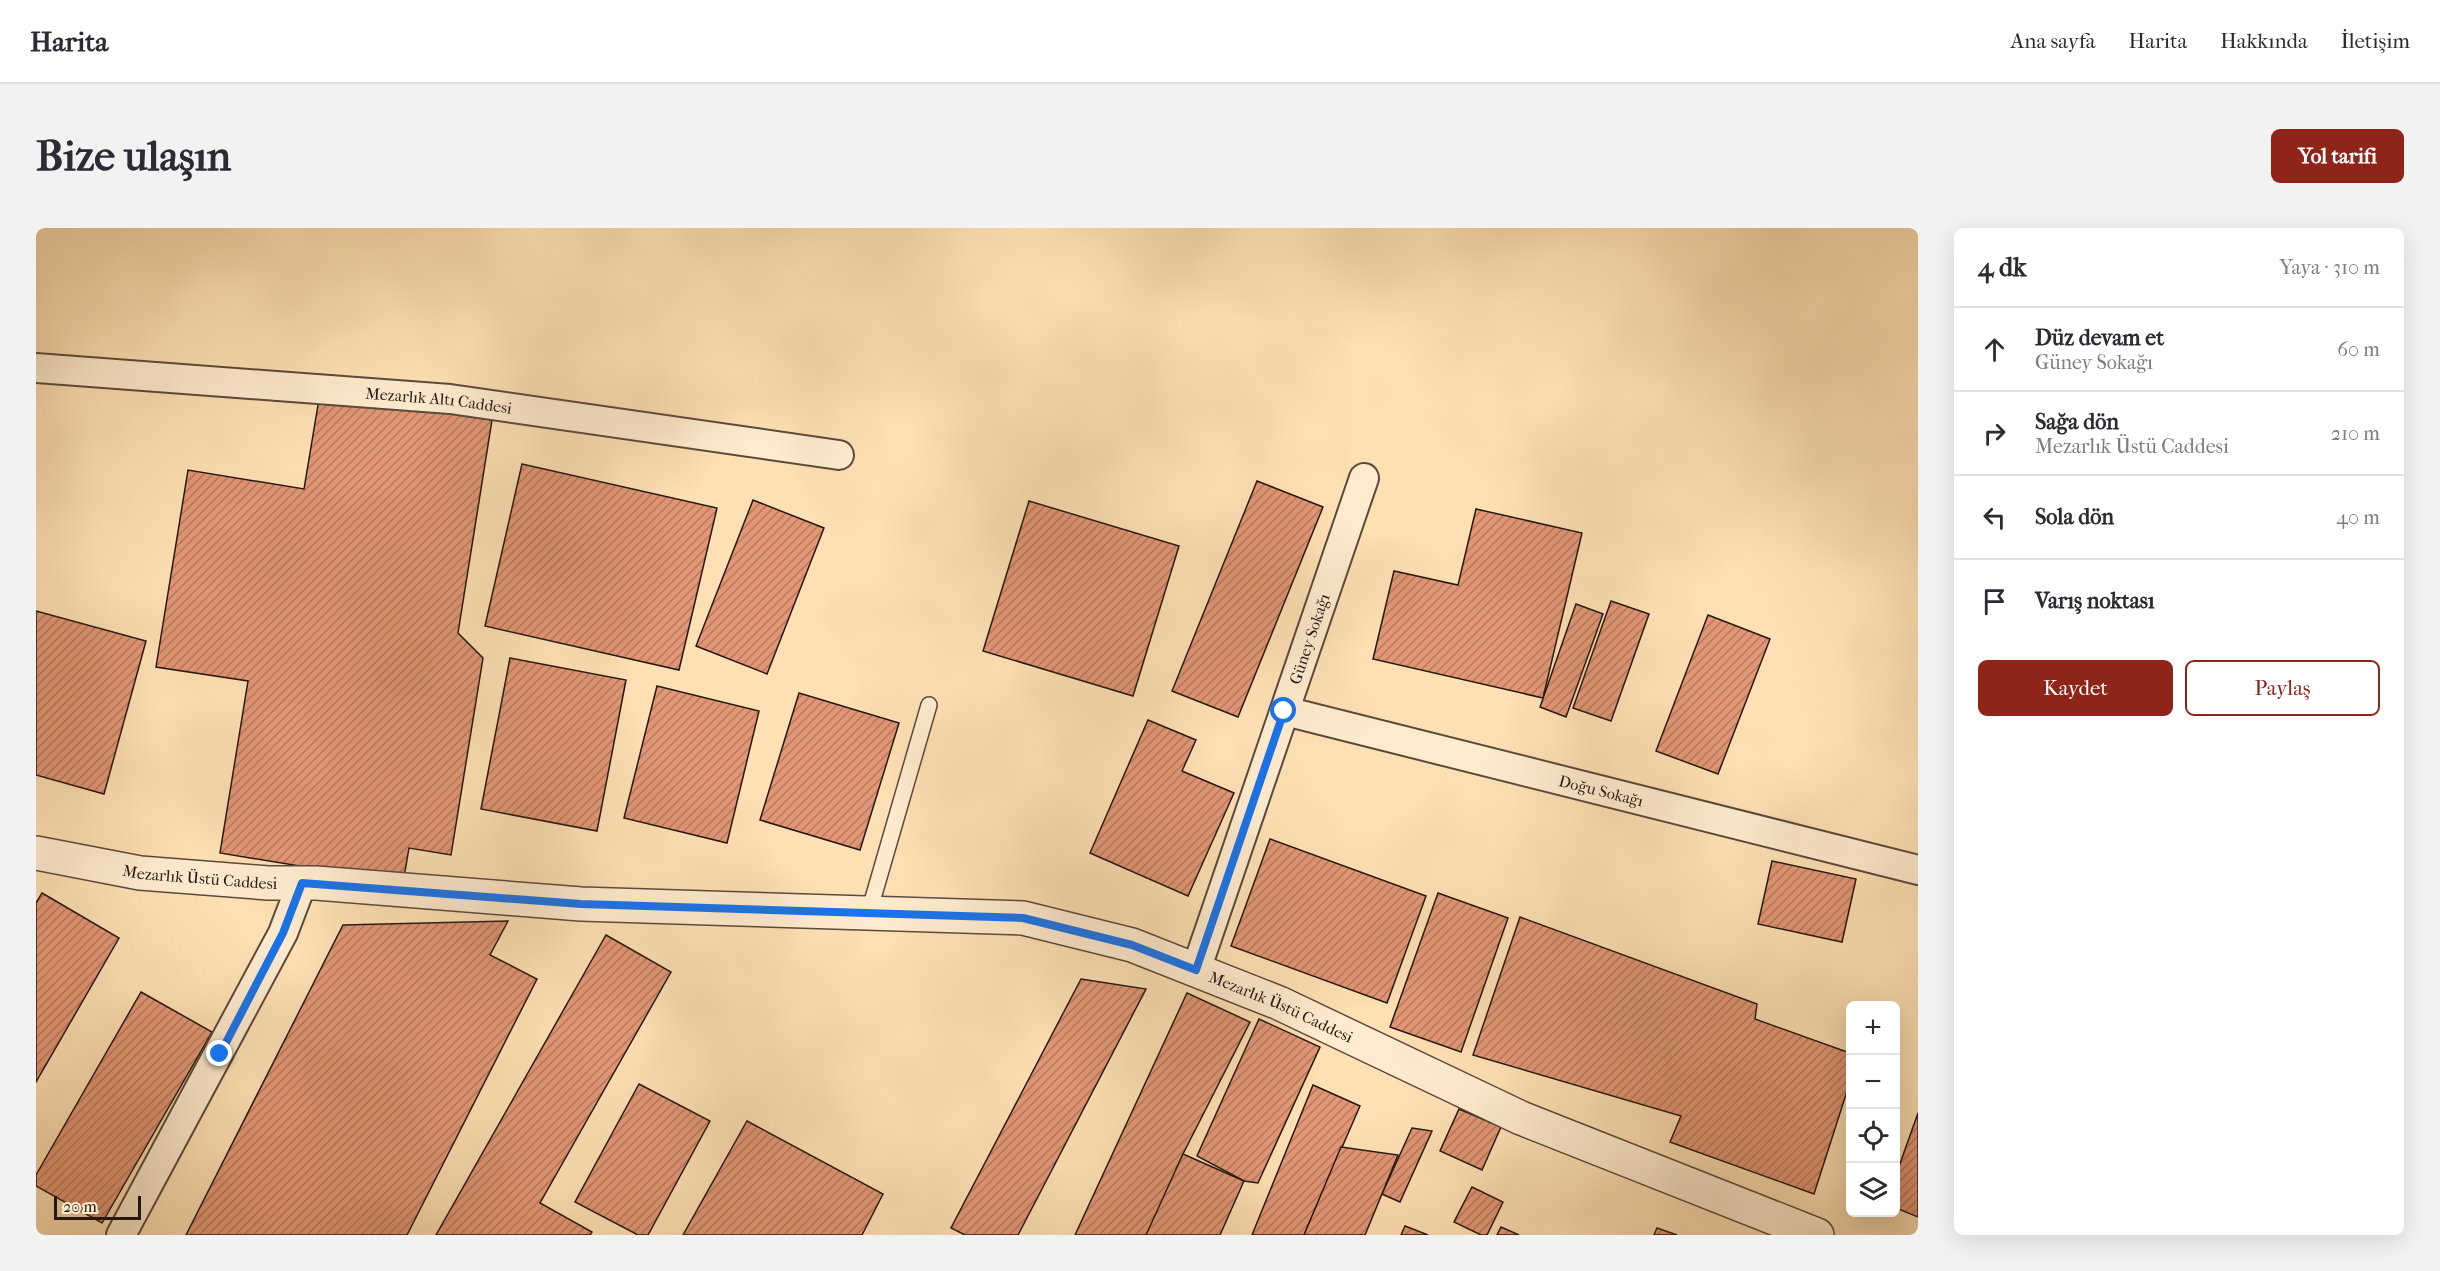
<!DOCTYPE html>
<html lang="tr">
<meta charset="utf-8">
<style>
:root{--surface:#fff;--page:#f2f2f3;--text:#2b2b33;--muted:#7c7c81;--line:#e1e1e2;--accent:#8f2418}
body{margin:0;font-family:"IM FELL French Canon",serif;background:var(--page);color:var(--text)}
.controls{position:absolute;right:18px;bottom:18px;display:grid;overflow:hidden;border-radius:9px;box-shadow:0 6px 24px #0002}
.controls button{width:54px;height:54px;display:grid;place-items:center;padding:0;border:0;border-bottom:2px solid var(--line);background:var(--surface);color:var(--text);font:30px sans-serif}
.scale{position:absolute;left:18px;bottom:15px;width:87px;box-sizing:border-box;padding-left:6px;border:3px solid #251813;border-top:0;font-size:16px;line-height:21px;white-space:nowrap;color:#251813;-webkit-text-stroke:4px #feebce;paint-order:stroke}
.stop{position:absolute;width:18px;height:18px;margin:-14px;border:4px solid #1a73e8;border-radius:50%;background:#fff}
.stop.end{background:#1a73e8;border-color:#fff;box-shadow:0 2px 6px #0008}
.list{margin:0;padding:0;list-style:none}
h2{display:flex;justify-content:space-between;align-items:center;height:78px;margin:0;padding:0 24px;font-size:26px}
h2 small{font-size:20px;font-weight:400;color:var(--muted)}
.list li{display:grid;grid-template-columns:39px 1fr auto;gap:18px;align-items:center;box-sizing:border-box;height:84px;padding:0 24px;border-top:2px solid var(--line)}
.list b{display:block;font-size:22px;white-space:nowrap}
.list p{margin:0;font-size:20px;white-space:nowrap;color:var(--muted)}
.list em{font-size:20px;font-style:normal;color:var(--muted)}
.actions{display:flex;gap:12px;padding:18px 24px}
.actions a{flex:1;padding:14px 0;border:2px solid var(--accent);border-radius:9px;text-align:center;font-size:21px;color:var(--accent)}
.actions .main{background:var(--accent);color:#fff}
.icon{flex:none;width:33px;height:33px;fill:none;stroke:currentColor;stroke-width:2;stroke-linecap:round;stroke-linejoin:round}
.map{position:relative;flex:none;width:1882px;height:1007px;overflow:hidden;border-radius:9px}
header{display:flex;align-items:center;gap:36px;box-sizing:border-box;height:84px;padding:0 30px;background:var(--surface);border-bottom:2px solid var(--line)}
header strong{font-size:28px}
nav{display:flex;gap:33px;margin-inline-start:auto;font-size:21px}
.intro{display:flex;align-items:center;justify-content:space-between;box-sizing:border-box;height:144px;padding:0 36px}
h1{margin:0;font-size:42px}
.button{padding:15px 27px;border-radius:9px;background:var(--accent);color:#fff;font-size:21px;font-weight:700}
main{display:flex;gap:36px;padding:0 36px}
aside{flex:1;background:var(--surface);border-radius:9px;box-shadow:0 6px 24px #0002}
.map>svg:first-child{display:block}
.building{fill:url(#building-hatch);stroke:#251813;stroke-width:1.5}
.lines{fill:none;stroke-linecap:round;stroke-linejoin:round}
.service-casing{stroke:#5b4a3b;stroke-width:18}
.minor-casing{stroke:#5b4a3b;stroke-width:32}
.tertiary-casing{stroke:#5b4a3b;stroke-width:36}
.service{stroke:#feebce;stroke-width:15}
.minor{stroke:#feebce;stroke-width:28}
.tertiary{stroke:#feebce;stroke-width:33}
.route{stroke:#1a73e8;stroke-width:8}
.labels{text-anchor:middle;stroke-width:4.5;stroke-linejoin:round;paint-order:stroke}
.street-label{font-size:16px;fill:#251813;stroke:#feebce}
</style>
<header>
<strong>Harita</strong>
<nav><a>Ana sayfa</a><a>Harita</a><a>Hakkında</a><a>İletişim</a></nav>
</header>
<div class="intro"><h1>Bize ulaşın</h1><a class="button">Yol tarifi</a></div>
<main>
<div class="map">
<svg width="1882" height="1007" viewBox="0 0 1882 1007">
<defs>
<pattern id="building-hatch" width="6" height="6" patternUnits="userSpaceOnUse" patternTransform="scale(1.5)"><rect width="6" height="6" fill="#e29675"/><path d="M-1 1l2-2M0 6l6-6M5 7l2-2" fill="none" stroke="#b7795f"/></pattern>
</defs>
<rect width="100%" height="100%" fill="#fee0b4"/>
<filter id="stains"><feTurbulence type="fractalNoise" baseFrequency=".00333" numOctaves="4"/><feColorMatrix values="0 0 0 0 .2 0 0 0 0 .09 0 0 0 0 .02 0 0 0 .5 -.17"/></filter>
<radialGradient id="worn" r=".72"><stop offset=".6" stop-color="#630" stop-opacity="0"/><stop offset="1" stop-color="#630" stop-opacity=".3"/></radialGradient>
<g class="building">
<path d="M284 165 456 192 422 405 447 430 415 627 373 620 367 655 184 625 212 453 120 439 152 242 268 261Z"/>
<path d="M486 236 681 280 643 442 449 398Z"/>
<path d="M1221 253 1287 279 1202 489 1136 463Z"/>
<path d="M717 272 788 300 731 446 660 418Z"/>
<path d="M993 273 1143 318 1097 468 947 423Z"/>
<path d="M1440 281 1546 305 1507 470 1337 431 1358 343 1422 357Z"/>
<path d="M1575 373 1613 386 1575 493 1537 480Z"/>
<path d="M1540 376 1567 386 1530 489 1504 479Z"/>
<path d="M0 383 110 413 68 566 0 547Z"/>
<path d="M1672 387 1734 411 1682 546 1620 523Z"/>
<path d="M474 430 590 452 561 603 445 581Z"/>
<path d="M621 458 723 483 691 615 588 590Z"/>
<path d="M763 465 863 495 824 622 724 592Z"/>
<path d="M1112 492 1160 512 1146 543 1198 565 1152 668 1054 625Z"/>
<path d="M1234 611 1390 668 1351 775 1195 718Z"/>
<path d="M1736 633 1820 651 1806 714 1722 696Z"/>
<path d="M6 665 83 710 0 854V675Z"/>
<path d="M1402 665 1472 690 1425 824 1354 799Z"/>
<path d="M1484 689 1721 776 1719 791 1814 825V854L1778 966 1634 914 1645 888 1437 827Z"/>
<path d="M472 693 454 727 501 751 371 1007H150L307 697Z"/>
<path d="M570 707 635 744 504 975 556 1004 554 1007H400Z"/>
<path d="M1045 751 1110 761 982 1007H929L915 1000Z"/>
<path d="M105 764 176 804 66 995 0 958V947Z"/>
<path d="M1151 765 1214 794 1147 926 1112 1007H1039Z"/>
<path d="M1223 791 1284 819 1222 955 1208 953 1161 928Z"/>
<path d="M603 856 674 893 612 1007H602L539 974Z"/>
<path d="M1277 857 1324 878 1268 1007H1216Z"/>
<path d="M1423 881 1465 899 1446 942 1404 923Z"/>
<path d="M1882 885V989L1860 980V947Z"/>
<path d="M711 893 847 966 826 1007H647Z"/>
<path d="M1376 900 1396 903 1364 974 1346 966Z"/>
<path d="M1305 919 1362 927 1329 1007H1268Z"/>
<path d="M1147 926 1208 953 1184 1007H1110Z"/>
<path d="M1436 959 1467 974 1451 1007H1445L1418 994Z"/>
<path d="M1369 998 1392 1007H1365Z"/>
<path d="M1465 999 1483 1007H1461Z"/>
<path d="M1621 1000 1641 1007H1618Z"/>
</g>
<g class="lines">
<defs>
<path id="service" d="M833 684 893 477"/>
<g id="minor">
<path id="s1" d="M0 140 414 171 803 227"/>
<path id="s2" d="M1249 483 1882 642"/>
<path id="s3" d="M1160 742 1328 250"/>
<path d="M85 1007 247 705 266 655"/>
</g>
<g id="tertiary">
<path id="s4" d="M0 625 104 645 232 655H280L545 676 987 690 1096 717 1243 775 1485 890 1781 1007"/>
</g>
</defs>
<use href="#service" class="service-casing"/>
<use href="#minor" class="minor-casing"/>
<use href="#tertiary" class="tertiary-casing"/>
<use href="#service" class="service"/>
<use href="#minor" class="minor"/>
<use href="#tertiary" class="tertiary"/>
</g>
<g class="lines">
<path class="route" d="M184 826 247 705 266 655 545 676 987 690 1096 717 1160 742 1248 483"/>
</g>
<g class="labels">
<g class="street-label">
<text dy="6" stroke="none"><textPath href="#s1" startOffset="404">Mezarlık Altı Caddesi</textPath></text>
<text dy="6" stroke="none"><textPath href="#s3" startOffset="350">Güney Sokağı</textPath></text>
<text dy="6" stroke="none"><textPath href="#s2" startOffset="326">Doğu Sokağı</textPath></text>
<text dy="6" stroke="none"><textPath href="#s4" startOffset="166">Mezarlık Üstü Caddesi</textPath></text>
<text dy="6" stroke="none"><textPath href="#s4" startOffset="1264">Mezarlık Üstü Caddesi</textPath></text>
</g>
</g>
<rect width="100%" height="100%" filter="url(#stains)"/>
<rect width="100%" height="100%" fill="url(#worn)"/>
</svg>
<div class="controls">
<button>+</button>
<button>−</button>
<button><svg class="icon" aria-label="locate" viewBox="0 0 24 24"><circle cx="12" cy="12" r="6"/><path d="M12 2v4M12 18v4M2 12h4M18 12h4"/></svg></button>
<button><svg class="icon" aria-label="layers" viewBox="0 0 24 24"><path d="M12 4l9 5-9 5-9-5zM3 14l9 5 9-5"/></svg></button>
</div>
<div class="scale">20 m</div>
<div class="stop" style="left:1248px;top:483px"></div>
<div class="stop end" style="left:184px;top:826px"></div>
</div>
<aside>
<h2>4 dk<small>Yaya · 310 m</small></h2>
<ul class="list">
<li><svg class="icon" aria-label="ahead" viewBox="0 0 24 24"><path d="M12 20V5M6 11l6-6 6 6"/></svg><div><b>Düz devam et</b><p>Güney Sokağı</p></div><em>60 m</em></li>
<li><svg class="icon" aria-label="right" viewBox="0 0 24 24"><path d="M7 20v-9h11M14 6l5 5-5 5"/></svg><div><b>Sağa dön</b><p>Mezarlık Üstü Caddesi</p></div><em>210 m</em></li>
<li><svg class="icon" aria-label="left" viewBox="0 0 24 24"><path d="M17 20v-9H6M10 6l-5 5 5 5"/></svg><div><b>Sola dön</b></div><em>40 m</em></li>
<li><svg class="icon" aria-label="arrive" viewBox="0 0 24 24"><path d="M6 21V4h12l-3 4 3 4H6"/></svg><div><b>Varış noktası</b></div></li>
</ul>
<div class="actions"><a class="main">Kaydet</a><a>Paylaş</a></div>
</aside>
</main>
